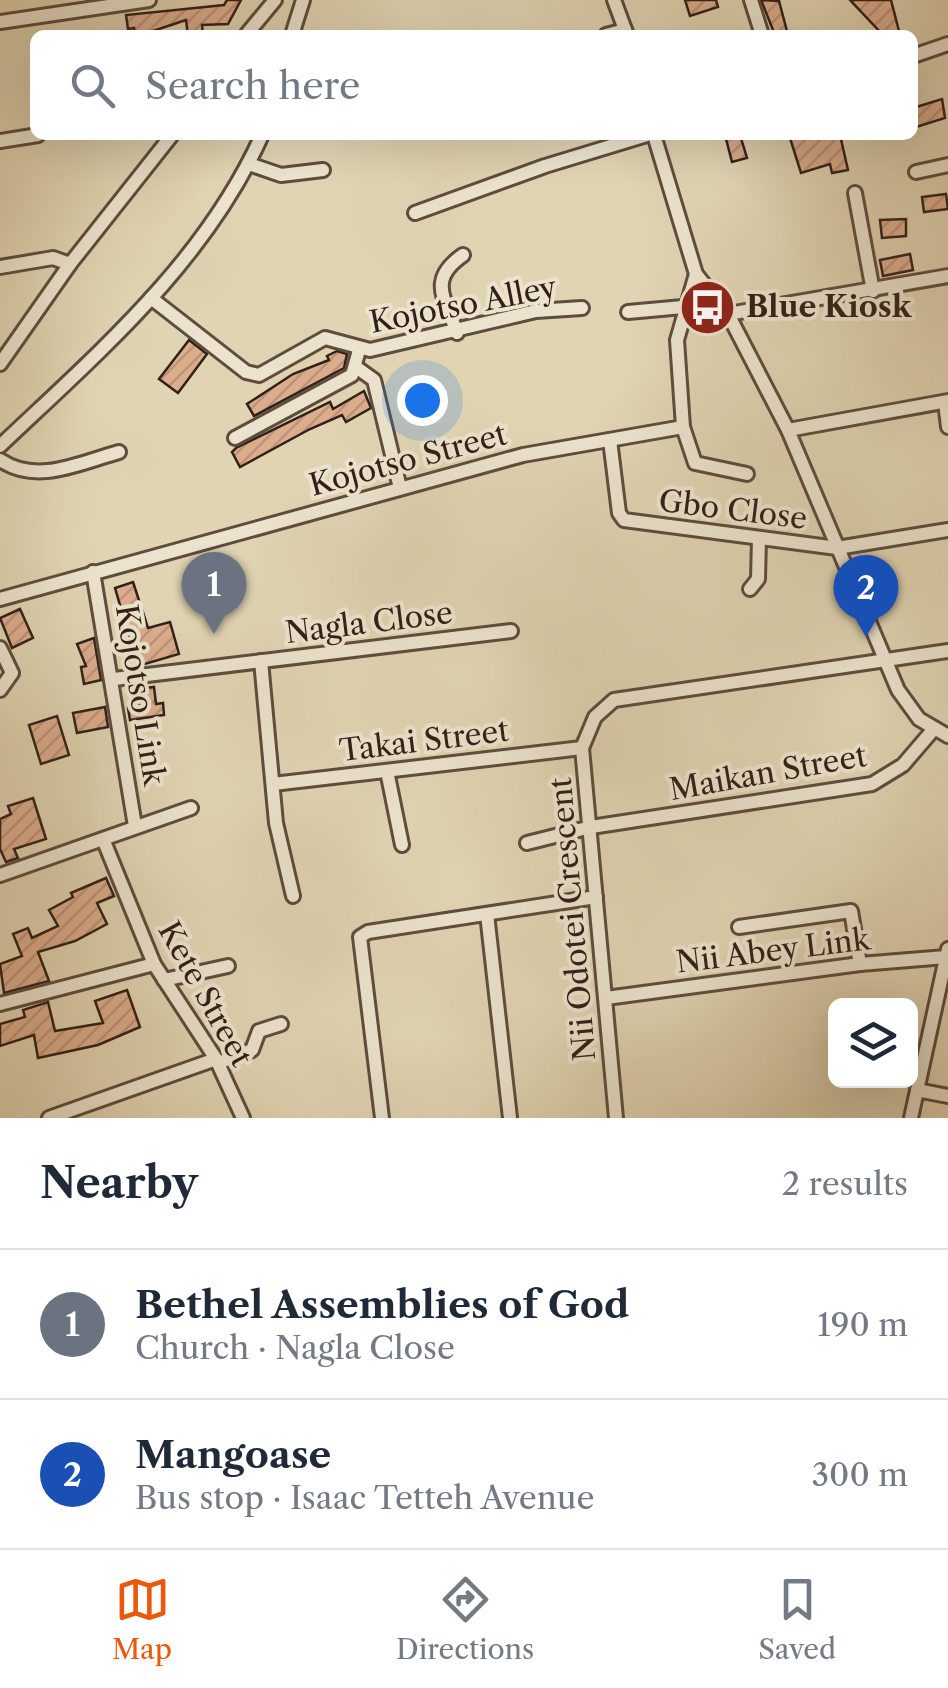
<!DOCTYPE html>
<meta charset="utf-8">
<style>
:root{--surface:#fff;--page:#f6f6f7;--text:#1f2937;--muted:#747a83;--line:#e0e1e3;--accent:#ea580c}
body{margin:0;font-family:"Libre Caslon Text",serif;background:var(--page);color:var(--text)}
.controls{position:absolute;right:30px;bottom:30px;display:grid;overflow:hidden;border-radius:15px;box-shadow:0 10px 40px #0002}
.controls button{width:90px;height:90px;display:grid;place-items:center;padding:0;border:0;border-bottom:2px solid var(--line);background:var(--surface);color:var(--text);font:50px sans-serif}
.you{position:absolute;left:422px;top:400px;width:35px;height:35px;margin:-25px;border:8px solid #fff;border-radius:50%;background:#1a73e8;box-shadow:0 0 0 15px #1a73e833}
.badge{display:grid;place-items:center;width:65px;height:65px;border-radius:50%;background:var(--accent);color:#fff;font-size:32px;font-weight:700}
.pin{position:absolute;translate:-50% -82px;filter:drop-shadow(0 2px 5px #0008)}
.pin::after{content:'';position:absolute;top:52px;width:35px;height:30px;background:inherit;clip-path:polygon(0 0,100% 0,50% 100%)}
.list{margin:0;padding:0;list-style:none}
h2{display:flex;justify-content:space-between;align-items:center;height:130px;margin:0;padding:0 40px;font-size:42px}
h2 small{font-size:32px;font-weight:400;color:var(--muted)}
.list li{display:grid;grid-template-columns:65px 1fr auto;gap:30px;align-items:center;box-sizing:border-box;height:150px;padding:0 40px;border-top:2px solid var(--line)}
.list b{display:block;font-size:38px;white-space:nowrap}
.list p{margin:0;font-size:32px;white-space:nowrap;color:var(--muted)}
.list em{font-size:32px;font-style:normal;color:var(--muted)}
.icon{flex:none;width:55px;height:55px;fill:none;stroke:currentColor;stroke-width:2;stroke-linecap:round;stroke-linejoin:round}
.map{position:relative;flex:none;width:948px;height:1118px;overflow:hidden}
.search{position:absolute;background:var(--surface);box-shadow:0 10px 40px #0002;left:30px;right:30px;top:30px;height:110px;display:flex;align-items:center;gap:25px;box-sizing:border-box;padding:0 35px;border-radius:15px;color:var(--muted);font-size:38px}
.sheet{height:430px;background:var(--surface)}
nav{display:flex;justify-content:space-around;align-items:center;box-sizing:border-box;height:140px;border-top:2px solid var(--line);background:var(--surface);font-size:28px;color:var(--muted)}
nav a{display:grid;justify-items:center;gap:5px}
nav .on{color:var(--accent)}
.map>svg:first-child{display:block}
.building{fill:url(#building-hatch);stroke:#321f18;stroke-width:2.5}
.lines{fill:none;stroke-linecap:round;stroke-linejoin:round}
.minor-casing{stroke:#5e4c3e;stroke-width:18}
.minor{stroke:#ebe3cd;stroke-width:12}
.labels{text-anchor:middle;stroke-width:8;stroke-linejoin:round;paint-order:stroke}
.street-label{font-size:30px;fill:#321f18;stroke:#ebe3cd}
.poi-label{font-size:30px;font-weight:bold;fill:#321f18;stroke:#ebe3cd;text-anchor:start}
</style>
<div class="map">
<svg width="948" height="1118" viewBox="0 0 948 1118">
<defs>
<pattern id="building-hatch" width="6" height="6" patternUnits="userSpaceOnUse" patternTransform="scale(2.5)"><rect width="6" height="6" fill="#dcad8d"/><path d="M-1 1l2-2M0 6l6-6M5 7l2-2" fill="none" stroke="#bd9479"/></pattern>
</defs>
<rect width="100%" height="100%" fill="#e0d4b2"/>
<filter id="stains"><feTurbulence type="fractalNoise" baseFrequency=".002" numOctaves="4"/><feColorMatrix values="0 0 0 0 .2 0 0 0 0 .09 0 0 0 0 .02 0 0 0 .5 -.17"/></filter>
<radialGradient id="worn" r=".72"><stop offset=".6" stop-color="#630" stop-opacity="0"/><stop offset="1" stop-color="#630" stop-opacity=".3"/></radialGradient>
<g class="building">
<path d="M227 0H241L228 24 202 25 203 35H188L186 20 147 33 135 35 134 28 128 29 126 15 224 5Z"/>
<path d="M685 0H716L718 7 690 16Z"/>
<path d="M761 0 779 1 788 35H775Z"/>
<path d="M850 0H891L900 35H883Z"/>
<path d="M942 99 945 118 913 128V108Z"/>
<path d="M725 135H740L747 158 732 162Z"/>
<path d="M789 135H840L848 170 832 173 830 164 801 173Z"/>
<path d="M946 194 948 209 924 212 922 197Z"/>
<path d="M906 219V236L882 238 880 220Z"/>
<path d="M910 254 913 270 883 276 880 260Z"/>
<path d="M189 340 207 354 178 393 159 379Z"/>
<path d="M337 351 347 354 344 368 254 416 247 404 293 374 329 360 327 356Z"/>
<path d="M364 391 371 408 346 422 342 415 310 429 240 467 232 452 236 448 330 402 333 409Z"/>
<path d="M133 582 148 628 170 622 179 654 138 666 115 588Z"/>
<path d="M20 609 33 638 12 648 0 618Z"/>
<path d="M94 638 101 680 84 684 81 667 86 666 77 644Z"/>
<path d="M154 687 156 704 163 703 164 715 130 720 128 708 140 707 138 689Z"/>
<path d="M105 707 108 727 77 733 73 713Z"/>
<path d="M57 716 69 755 41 764 29 725Z"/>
<path d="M33 798 46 839 14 849 18 858 6 862 0 849V819L11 814 8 806Z"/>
<path d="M106 878 114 896 97 903 107 924 75 941 38 952 49 981 4 993 0 964 22 956 13 934 28 928 32 938 58 926 49 910 73 897 71 893Z"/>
<path d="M127 990 140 1027 98 1045 38 1058 34 1035 0 1046V1024L25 1017 23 1010 48 1002 55 1031 103 1023 95 1001Z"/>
</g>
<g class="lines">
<defs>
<g id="minor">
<path d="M614 0 627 35"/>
<path d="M751 0 762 35"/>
<path d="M0 22 149 0"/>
<path d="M246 35 275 0"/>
<path d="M292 35 303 0"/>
<path d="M606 35 625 30"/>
<path d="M913 56 948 44"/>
<path d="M654 135 696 274 728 314 788 430 898 690 919 719 948 736"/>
<path d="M0 141 38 135"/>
<path d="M249 164 281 175 323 170"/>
<path d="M916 172 948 165"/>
<path d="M855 193 873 291"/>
<path d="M415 213 545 166 647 135"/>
<path d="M0 267 53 258 70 264"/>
<path d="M151 298 246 372 259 375 325 338 370 350 536 311 582 308"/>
<path d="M628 312 683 307"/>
<path d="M728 314 948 276"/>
<path d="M457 333C445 298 427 280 463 255"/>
<path d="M0 364 70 264 172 135"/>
<path d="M356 367 374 380 400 488"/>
<path d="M945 402 948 427"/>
<path d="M683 427 695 463 747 474"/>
<path d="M788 430 948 401"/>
<path d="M235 438 352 375 359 350"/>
<path d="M610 440 619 513 624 520 837 548 948 530"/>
<path d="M0 446C99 352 205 262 262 135"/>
<path d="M0 460C37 485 79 463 119 452"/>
<path d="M93 572 135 826"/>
<path d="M750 589 758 579 759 538"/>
<path d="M0 599 523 455 683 427 677 340 696 274"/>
<path d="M0 648 12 673 0 690"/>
<path d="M261 661 276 823 293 896"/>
<path d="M114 679 511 631"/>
<path d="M387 771 402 845"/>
<path d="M273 784 582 748"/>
<path d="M103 839 154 964 216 1059 243 1118"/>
<path d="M527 843 591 827 872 784 903 765 933 730"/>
<path d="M0 875 191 808"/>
<path d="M487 914 510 1118"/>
<path d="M739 927 851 911 860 964"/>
<path d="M164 980 228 966"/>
<path d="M606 998 860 964 946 957"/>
<path d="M0 1004 154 964"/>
<path d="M218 1063 252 1050 259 1031 281 1024"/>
<path d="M917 1090 948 1096"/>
<path d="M49 1118 216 1059"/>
<path d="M382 1118 360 937 368 932 596 897"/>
<path d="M616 1118 582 748 595 717 614 700 948 651"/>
<path d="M911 1118 948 949"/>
</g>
</defs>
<use href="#minor" class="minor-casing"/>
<use href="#minor" class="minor"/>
</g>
<defs>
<symbol id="bus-disc" viewBox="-11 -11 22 22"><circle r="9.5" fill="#8f2418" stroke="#ebe3cd"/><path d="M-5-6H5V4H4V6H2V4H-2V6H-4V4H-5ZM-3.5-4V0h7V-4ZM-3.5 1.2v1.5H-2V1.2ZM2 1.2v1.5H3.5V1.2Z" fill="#fff"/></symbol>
</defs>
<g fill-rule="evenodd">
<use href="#bus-disc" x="676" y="276" width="63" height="63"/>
</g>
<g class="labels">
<g class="street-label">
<text transform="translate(463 305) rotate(-11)" y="10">Kojotso Alley</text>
<text transform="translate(408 460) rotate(-15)" y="10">Kojotso Street</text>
<text transform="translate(733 510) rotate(7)" y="10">Gbo Close</text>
<text transform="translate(369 623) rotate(-7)" y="10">Nagla Close</text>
<text transform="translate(140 695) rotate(81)" y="10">Kojotso Link</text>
<text transform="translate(424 741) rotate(-7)" y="10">Takai Street</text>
<text transform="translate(768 773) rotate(-10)" y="10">Maikan Street</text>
<text transform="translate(573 919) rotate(-95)" y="10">Nii Odotei Crescent</text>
<text transform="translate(773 951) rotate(-7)" y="10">Nii Abey Link</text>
<text transform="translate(205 994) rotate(61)" y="10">Kete Street</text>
</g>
<g class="poi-label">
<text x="746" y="317">Blue Kiosk</text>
</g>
</g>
<rect width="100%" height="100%" filter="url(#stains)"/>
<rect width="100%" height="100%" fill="url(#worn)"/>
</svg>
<div class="controls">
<button><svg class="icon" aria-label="layers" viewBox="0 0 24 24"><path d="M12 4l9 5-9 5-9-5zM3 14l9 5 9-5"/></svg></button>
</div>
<div class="you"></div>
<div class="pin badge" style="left:214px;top:634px;background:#6b7280">1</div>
<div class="pin badge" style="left:866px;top:637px;background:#1a4fb4">2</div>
<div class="search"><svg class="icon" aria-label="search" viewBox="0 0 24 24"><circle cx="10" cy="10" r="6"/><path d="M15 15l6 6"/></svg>Search here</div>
</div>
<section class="sheet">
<h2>Nearby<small>2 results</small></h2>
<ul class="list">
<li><span class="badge" style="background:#6b7280">1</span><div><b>Bethel Assemblies of God</b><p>Church · Nagla Close</p></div><em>190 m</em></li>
<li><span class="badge" style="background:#1a4fb4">2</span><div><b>Mangoase</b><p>Bus stop · Isaac Tetteh Avenue</p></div><em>300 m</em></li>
</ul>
</section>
<nav>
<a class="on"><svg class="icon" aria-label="map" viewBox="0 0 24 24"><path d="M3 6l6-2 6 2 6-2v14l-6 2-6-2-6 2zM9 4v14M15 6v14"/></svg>Map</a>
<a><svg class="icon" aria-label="directions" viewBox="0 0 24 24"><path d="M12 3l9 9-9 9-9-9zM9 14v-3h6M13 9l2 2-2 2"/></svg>Directions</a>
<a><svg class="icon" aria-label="saved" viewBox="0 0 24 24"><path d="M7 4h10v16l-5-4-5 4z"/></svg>Saved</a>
</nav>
